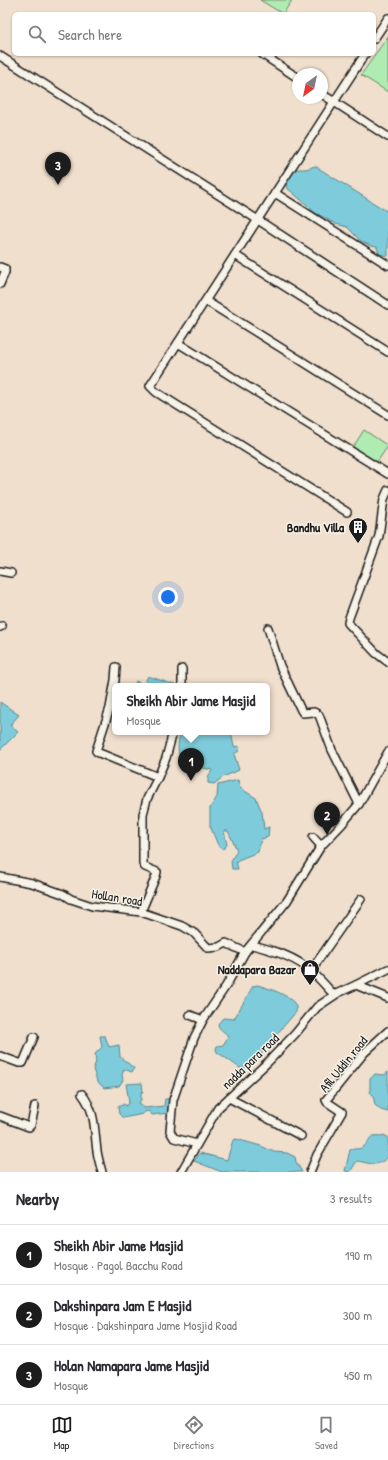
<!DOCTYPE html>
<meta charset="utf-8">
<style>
:root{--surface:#fff;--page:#f7f7f7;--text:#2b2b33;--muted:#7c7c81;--line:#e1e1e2;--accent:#1c1c1c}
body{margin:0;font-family:"Patrick Hand",sans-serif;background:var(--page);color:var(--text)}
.compass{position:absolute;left:292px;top:68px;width:36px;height:36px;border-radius:50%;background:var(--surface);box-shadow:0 1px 3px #0004;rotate:213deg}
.you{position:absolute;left:168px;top:597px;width:14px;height:14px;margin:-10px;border:3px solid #fff;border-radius:50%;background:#1a73e8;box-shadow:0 0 0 6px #1a73e833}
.badge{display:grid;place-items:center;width:26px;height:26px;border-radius:50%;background:var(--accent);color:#fff;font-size:13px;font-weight:700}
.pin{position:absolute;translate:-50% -33px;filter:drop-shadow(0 1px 2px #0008)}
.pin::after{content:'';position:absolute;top:21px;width:14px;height:12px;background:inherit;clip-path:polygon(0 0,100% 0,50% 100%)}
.popup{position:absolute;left:112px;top:683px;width:158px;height:52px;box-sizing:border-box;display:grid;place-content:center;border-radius:6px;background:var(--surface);filter:drop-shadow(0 1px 3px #0005);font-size:13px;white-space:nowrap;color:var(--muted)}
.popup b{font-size:15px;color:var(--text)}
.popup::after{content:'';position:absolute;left:50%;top:100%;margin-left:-8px;border:8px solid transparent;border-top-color:var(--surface)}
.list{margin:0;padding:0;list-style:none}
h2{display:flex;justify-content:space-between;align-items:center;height:52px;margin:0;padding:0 16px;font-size:17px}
h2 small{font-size:13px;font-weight:400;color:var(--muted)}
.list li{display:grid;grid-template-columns:26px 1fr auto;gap:12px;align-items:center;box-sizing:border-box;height:60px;padding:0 16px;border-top:1px solid var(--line)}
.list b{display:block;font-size:15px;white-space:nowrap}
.list p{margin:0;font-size:13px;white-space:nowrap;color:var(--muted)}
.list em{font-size:13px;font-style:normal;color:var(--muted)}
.icon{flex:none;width:22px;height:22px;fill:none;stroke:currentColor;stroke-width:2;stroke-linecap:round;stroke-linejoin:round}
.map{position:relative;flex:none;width:388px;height:1172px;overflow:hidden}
.search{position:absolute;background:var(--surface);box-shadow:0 1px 3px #0004;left:12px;right:12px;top:12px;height:44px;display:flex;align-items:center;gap:10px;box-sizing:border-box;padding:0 14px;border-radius:6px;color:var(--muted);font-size:15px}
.sheet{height:232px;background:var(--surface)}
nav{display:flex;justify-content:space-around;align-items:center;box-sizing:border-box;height:56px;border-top:1px solid var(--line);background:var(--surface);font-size:11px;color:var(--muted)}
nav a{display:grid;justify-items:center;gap:2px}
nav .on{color:var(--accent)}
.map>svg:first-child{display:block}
.green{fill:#afecb2;stroke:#668467}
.water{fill:#7eccdb;stroke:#57868f}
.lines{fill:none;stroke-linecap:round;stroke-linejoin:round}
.minor-casing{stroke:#1c1c1c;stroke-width:10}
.minor{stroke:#f7f3e8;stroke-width:7}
.labels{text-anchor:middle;stroke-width:3;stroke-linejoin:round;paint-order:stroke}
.poi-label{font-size:13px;font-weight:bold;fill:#1c1c1c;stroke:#f7f3e8;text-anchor:end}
.street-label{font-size:13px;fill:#1c1c1c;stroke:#f7f3e8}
</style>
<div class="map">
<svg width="388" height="1172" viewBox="0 0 388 1172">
<rect width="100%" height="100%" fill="#f0dfcd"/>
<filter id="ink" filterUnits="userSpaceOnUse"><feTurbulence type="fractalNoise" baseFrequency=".025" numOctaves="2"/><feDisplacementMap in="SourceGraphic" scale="8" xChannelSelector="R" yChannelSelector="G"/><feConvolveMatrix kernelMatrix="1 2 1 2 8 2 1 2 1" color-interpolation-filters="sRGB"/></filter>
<g filter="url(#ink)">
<g class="green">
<path d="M260 0H292L283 14Z"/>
<path d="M388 36V92L361 75Z"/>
<path d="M364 430 388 446 377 462 353 447Z"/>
</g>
<g class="water">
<path d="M315 166 388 212V256L379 254 377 247 371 246 361 241 347 227 336 224 314 212 307 205 287 188C283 180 291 175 296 169H306Z"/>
<path d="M148 676 178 686H134L136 681 144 685Z"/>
<path d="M0 702 19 715 10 725 18 732 0 750Z"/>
<path d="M180 732H231L234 747 239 746V751L234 754 239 770 223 777 214 784 208 783V777L212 770C203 768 182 764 179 754 177 747 179 739 180 732Z"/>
<path d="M238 780 240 788 256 798 262 812 264 829 269 827 268 837 261 839 258 852 238 860 236 862 238 869H232L231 861 237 850 228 831H224L227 845 223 849 218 845 210 826V808L217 797 218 785Z"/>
<path d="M258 985C269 989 300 997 296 1012L276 1035 268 1047 257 1059 245 1068H240L217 1052 216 1049 217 1046 223 1045 228 1037C226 1031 219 1031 218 1024L223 1018 234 1019 253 986Z"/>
<path d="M100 1036H105L109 1047 119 1045 120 1057 134 1068 132 1072 124 1069 122 1075 123 1080 119 1086 104 1088 97 1081 93 1069 96 1062 95 1054 102 1047Z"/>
<path d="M388 1072V1112L381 1110 375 1105 373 1095 370 1092V1079L375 1074 384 1075Z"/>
<path d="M142 1083 143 1092H141V1100L138 1104 145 1108 164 1106 165 1099H170L168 1113 152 1115 149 1111 144 1112 143 1114 123 1118 119 1114 118 1107 124 1104 126 1106 129 1102 126 1084Z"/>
<path d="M383 1135 388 1137V1157C376 1168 371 1163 357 1161L350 1172 345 1171 350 1150C354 1148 359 1150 363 1147 372 1141 366 1134 382 1136Z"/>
<path d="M236 1139 261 1146 274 1152 287 1153 295 1157 296 1162 302 1172H222L194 1161 200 1153 227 1160 233 1140Z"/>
</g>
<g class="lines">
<defs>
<g id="minor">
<path d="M374 39 388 18"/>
<path d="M262 54 298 78"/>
<path d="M0 56 258 220 388 305"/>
<path d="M322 94 388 137"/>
<path d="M275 193 388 265"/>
<path d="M235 255 388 352"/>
<path d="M0 267 5 269V272L0 284"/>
<path d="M206 301 388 415"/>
<path d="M178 343 388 474"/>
<path d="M388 490 384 499 379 536 349 618 348 623 376 653 388 662"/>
<path d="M347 512 156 392 150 386 365 54"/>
<path d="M0 571 11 573"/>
<path d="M0 627 2 626"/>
<path d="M268 628 280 666 301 710 303 713 314 712 319 715 332 750 359 804"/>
<path d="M116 667 115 680 110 708 96 751 99 753 158 777 147 799 143 814V864L145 867 157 872 156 876 141 912"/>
<path d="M182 686V669"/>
<path d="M158 777 166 758 173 732"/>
<path d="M313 837 321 846"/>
<path d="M0 877 32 883 63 894 71 899 92 906 141 912 182 926 194 933 208 948 219 947 226 943 245 952"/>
<path d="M252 945C273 950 296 957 312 972 320 979 327 987 334 995"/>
<path d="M312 972 317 962 361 899"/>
<path d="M356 985 388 998"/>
<path d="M190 1015 203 1020"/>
<path d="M0 1056 19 1063H23L34 1037"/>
<path d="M82 1094C96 1112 94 1129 97 1151 98 1158 100 1165 102 1172"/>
<path d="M229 1098 301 1136"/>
<path d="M0 1116 29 1127 31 1125 35 1106"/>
<path d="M197 1144 174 1138 170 1131 173 1100 194 1038 203 1020 226 986 245 952 287 901 321 846 342 824 359 804 388 752"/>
<path d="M181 1172 218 1108 267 1063 295 1034 317 1007 338 993 356 985 388 969"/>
<path d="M310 1172 317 1155 342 1112 327 1102 326 1100 364 1053 388 1031"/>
</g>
</defs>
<use href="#minor" class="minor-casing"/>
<use href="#minor" class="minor"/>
</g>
</g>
<defs>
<symbol id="building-pin" viewBox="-11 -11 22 30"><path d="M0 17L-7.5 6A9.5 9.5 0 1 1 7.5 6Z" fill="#1c1c1c" stroke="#f7f3e8"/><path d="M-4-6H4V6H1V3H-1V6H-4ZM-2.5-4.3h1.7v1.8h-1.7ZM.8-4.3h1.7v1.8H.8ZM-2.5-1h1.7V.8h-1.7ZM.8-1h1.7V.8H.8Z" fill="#fff"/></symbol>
<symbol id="shop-pin" viewBox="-11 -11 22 30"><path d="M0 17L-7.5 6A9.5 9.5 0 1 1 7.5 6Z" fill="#1c1c1c" stroke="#f7f3e8"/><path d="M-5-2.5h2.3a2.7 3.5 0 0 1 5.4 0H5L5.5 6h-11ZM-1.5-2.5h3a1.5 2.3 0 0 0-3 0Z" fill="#fff"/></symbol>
</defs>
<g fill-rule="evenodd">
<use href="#building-pin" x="347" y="516" width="22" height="30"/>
<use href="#shop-pin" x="299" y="958" width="22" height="30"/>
</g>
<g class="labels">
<g class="poi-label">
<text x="344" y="532">Bandhu Villa</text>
<text x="296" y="974">Naddapara Bazar</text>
</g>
<g class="street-label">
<text transform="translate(117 897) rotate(9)" y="5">Hollan road</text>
<text transform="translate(250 1061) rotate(-44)" y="5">nadda para road</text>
<text transform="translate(343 1064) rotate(-51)" y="5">Afil Uddin road</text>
</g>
</g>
</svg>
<svg class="compass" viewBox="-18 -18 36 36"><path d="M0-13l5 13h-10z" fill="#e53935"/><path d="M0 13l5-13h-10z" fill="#7c7c81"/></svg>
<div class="you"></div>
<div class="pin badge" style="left:191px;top:781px">1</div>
<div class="popup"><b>Sheikh Abir Jame Masjid</b>Mosque</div>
<div class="pin badge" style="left:327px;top:835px">2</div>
<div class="pin badge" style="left:58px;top:185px">3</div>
<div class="search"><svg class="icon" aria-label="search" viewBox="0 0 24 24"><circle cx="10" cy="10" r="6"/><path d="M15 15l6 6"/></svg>Search here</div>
</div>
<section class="sheet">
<h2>Nearby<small>3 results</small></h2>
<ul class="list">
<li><span class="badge">1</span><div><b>Sheikh Abir Jame Masjid</b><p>Mosque · Pagol Bacchu Road</p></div><em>190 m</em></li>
<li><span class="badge">2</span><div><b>Dakshinpara Jam E Masjid</b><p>Mosque · Dakshinpara Jame Mosjid Road</p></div><em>300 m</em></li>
<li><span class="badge">3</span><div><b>Holan Namapara Jame Masjid</b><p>Mosque</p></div><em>450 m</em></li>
</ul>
</section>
<nav>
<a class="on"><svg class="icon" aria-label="map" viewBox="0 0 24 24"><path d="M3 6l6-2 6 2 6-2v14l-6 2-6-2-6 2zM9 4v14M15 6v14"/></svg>Map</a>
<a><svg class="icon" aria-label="directions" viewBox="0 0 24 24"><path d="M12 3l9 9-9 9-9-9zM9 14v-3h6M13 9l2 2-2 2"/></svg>Directions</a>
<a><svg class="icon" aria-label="saved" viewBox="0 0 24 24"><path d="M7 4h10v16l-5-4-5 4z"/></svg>Saved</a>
</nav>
